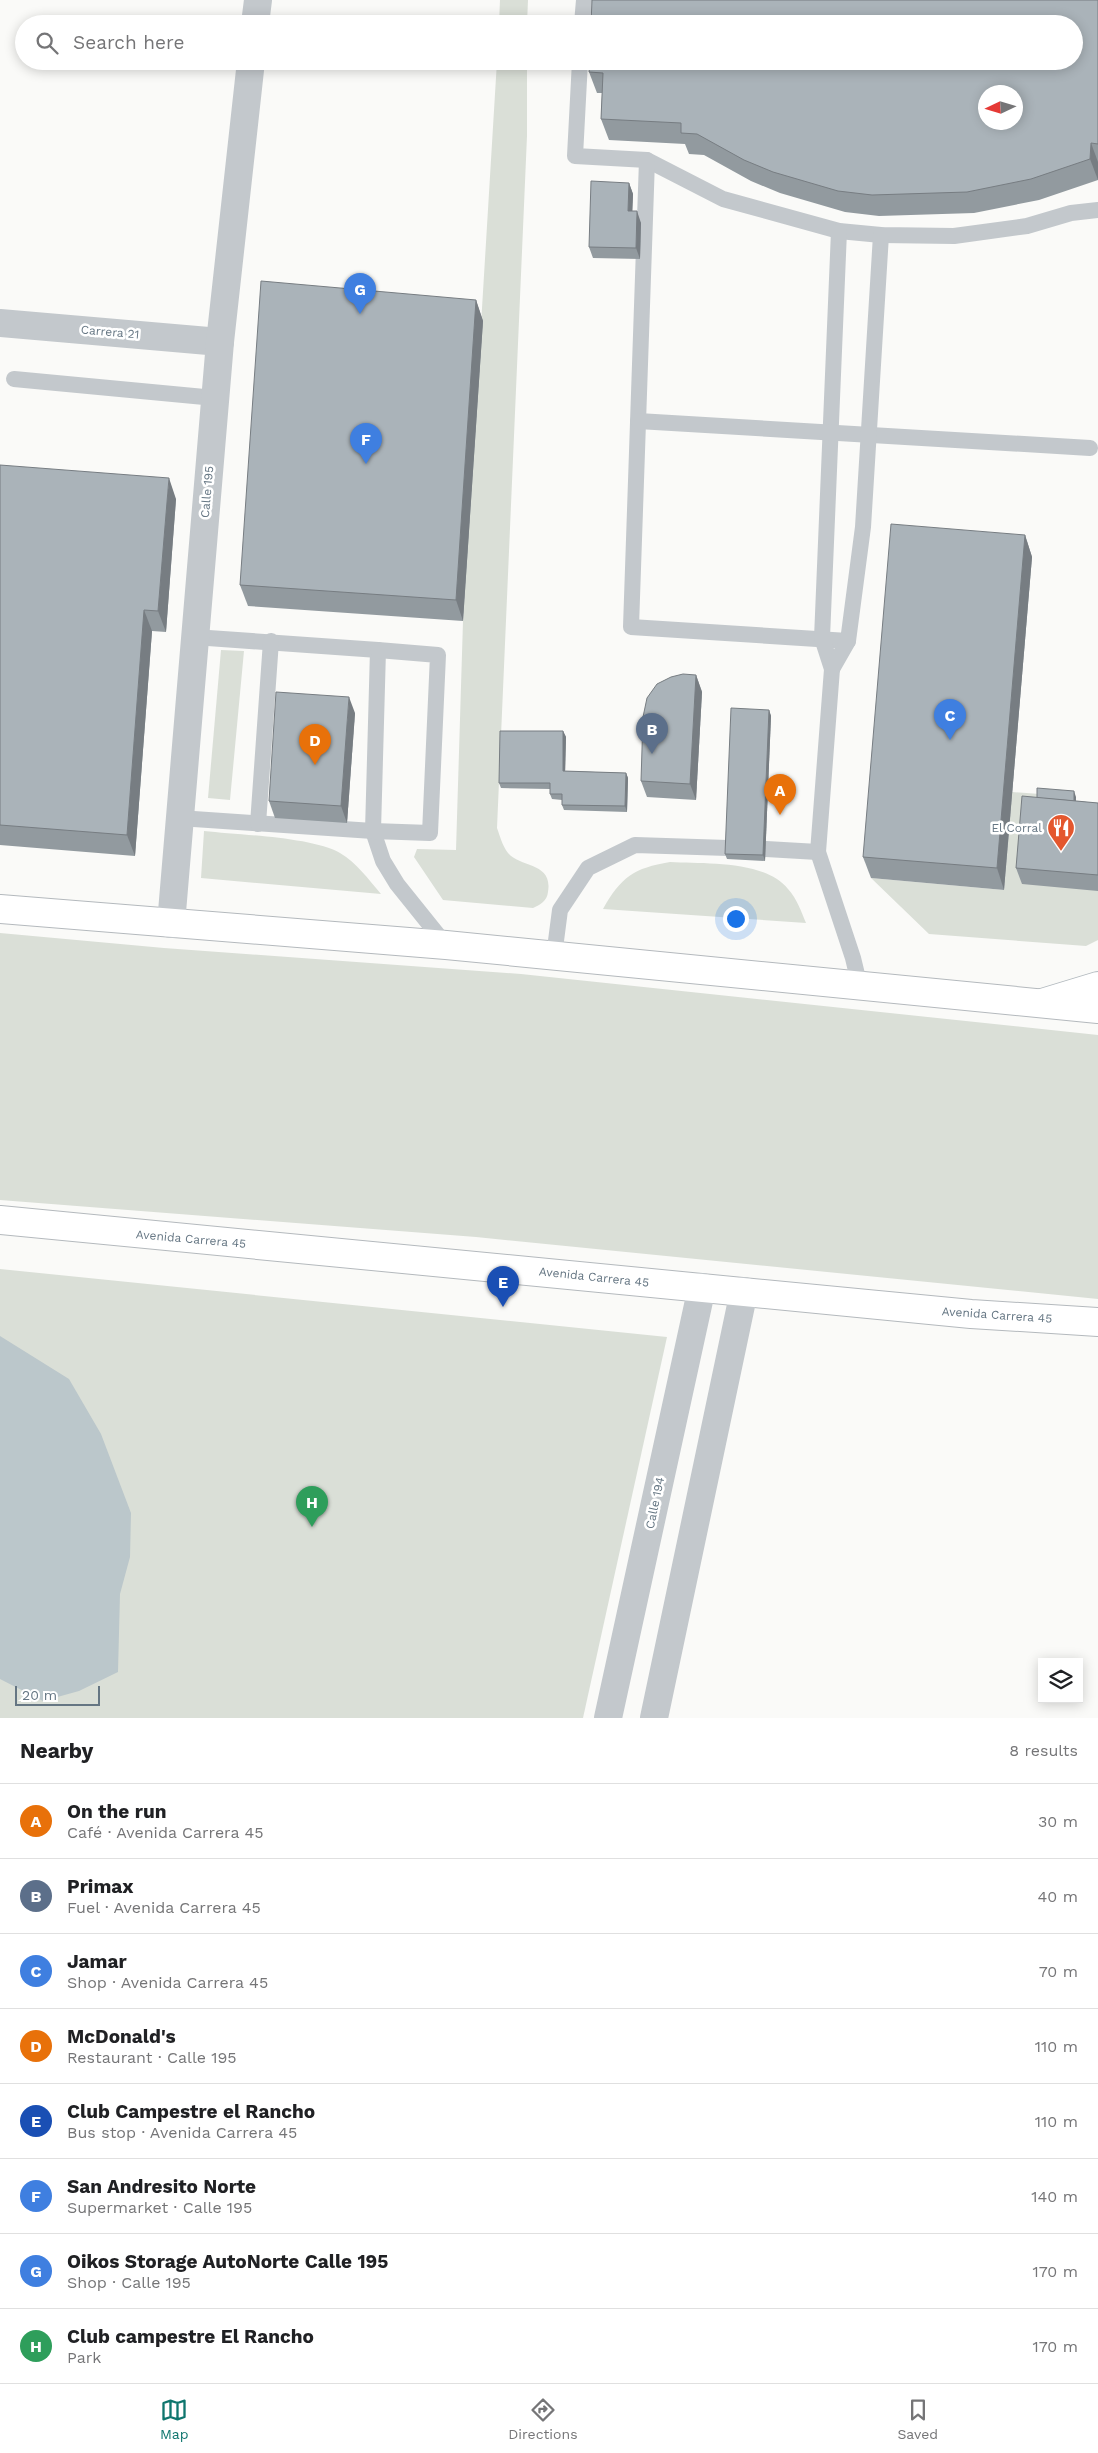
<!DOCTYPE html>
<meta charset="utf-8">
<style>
:root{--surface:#fff;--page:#f2f2f2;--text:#202124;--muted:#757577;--line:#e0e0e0;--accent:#0f766e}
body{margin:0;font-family:"Work Sans",sans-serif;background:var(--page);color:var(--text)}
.controls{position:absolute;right:15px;bottom:15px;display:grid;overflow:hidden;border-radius:0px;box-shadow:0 2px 12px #0003}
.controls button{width:45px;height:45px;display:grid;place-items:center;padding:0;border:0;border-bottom:1px solid var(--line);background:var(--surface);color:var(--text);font:25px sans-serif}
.compass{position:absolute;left:978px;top:85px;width:45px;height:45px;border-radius:50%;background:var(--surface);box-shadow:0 2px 12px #0003;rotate:266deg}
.scale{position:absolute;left:15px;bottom:12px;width:85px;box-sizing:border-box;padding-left:5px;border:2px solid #657683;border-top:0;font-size:14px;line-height:18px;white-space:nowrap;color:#657683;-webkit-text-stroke:4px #fff;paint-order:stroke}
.you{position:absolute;left:735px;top:918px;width:18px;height:18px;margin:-12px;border:4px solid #fff;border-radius:50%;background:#1a73e8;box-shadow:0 0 0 8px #1a73e833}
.badge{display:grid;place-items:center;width:32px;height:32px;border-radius:50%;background:var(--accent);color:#fff;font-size:16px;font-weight:700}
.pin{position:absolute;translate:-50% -41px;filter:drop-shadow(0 1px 2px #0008)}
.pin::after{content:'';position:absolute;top:26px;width:18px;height:15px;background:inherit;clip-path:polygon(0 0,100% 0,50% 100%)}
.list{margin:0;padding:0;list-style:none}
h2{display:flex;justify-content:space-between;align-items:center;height:65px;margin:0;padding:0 20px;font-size:21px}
h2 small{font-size:16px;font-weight:400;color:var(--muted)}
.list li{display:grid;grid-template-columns:32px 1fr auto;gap:15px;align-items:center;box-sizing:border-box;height:75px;padding:0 20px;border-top:1px solid var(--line)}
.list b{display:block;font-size:19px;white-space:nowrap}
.list p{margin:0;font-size:16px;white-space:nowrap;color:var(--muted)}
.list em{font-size:16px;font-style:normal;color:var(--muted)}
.icon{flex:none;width:28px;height:28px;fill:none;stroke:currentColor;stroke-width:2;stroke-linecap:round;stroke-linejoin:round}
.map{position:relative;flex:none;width:1098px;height:1718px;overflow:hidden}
.search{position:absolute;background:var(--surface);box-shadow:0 2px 12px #0003;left:15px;right:15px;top:15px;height:55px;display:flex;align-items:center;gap:12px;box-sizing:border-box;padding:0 18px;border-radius:28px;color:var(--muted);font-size:19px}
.sheet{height:665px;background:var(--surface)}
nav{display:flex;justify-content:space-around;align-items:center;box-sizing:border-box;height:70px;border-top:1px solid var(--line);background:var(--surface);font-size:14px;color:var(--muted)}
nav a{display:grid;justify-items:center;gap:2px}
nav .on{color:var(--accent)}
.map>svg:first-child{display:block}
.green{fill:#dadfd7}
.water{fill:#bbc7cb}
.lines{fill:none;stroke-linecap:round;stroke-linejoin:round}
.secondary-casing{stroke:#b3babf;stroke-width:30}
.highway-casing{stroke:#b4b9bd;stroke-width:30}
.lane{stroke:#c3c8cc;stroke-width:16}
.street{stroke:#c3c8cc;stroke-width:28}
.secondary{stroke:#fff;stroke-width:28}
.highway{stroke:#fff;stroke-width:28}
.wall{fill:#929a9f}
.shaded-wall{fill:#777d82}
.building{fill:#aab3b9;stroke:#777d82;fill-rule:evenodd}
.labels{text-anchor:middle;stroke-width:5;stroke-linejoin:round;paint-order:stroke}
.street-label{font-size:12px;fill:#657683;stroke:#fff}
.poi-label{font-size:12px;fill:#657683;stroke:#fff;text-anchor:end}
</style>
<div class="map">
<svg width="1098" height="1718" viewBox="0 0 1098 1718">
<rect width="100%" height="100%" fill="#fafaf8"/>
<g class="green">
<path d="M500 0H528L527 24H499Z"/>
<path d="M497 61H527V136L497 828C500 836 502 845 508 853 521 868 553 862 548 892 547 901 540 905 533 908L443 900 414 857 417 849 456 850 463 621Z"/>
<path d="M221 650 244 651 230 800 208 798Z"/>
<path d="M1012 792 1040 794 1098 891V940L1086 946 929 934 871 878 1004 890Z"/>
<path d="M204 831C240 835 312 837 340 853 357 863 368 879 381 894L201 878Z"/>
<path d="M670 862C705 864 765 860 788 889 797 899 801 911 806 923L603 909C621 877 634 868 670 862Z"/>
<path d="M0 933 164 948 521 974 1098 1035V1299L476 1237 0 1200Z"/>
<path d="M0 1269 667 1337 583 1718H0Z"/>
</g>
<path class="water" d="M0 1336 69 1379 101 1434 131 1513 130 1557 120 1594 118 1672 79 1691 43 1701 0 1679Z"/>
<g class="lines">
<defs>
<path id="secondary" d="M1042 1003 1098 986"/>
<g id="highway">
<path d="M0 909 446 945 1098 1009"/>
<path d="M0 1220 971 1314 1098 1322"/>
</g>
</defs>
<use href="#secondary" class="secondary-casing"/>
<use href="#highway" class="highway-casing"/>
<g class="lane">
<path d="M582 24 584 0"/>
<path d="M580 61 575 156 647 160 723 199 839 231 881 235 954 236 1027 226 1071 213 1098 210"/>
<path d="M647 160 631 627 848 641"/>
<path d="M839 231 822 638 832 669 818 852 853 958 860 987"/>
<path d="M14 379 215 398"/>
<path d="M638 421 1090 448"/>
<path d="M194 637 378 650 373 831 383 861 397 884 446 945"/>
<path d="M832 669 848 641 863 527 881 235"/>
<path d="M179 818 373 831 430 833 438 655 378 650"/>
<path d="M258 824 271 641"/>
<path d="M766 849 818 852"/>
<path d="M554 956 560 910 588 868 635 845 728 848"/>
</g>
<g class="street">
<path d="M255 24 258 0"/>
<path d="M0 323 220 342"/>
<path d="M171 924 220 342 251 61"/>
<path d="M608 1718 702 1287"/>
<path d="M654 1718 744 1291"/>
</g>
<use href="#secondary" class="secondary"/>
<use href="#highway" class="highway"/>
</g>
<g class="wall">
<path d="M1098 0V180L1039 200 974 213 879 216 845 212 780 193 751 181 704 155 689 154 685 144 609 140 601 119 602 93H597L589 72Z"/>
<path d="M629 183 633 194 632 211 641 223 640 259 593 258 589 247Z"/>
<path d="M476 300 483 321 463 621 248 606 240 585Z"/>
<path d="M0 465 176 499 166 632 152 631 135 856 0 845Z"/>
<path d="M1025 535 1032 557 1004 890 871 878 863 857Z"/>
<path d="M696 675 702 692 696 800 647 797 641 781Z"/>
<path d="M769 710 771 716 765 861 727 859 725 854Z"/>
<path d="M355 713 347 823 275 818 269 801Z"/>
<path d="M563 731 566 737 565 771 626 773 628 778 627 812 564 810 562 805V800L552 799 550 794V789L501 788 499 783Z"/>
<path d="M1076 797V801L1098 803V891L1022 884 1016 868 1037 798Z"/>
</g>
<g class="shaded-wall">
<path d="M1091 143 1098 162V180L1090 159Z"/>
<path d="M629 183 633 194 632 223 628 211Z"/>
<path d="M637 211 641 223 640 259 636 248Z"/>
<path d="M476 300 483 321 463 621 456 600Z"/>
<path d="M169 478 176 499 166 632 158 611Z"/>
<path d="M1025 535 1032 557 1004 890 997 868Z"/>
<path d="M144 610 152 631 135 856 127 835Z"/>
<path d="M696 675 702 692 696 800 690 784Z"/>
<path d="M349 697 355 713 347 823 341 806Z"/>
<path d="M769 710 771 716 765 861 763 855Z"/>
<path d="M563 731 566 737 565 777 563 771Z"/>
<path d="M626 773 628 778 627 812 625 806Z"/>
<path d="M1074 791 1076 797 1075 817 1073 811Z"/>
</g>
<g class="building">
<path d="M592 0H1098V144L1091 143 1090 159 1031 179 967 192 872 195 838 191 773 172 744 160 697 134 681 133V123L601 119 603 73 589 72 590 61H1074V24H591ZM986 92H1016V122H986Z"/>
<path d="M591 181 629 183 628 211H637L636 248 589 247Z"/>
<path d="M261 281 476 300 456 600 240 585Z"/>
<path d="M0 465 169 478 158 611 144 610 127 835 0 825Z"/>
<path d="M891 524 1025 535 997 868 863 857Z"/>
<path d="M683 674 696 675 690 784 641 781 643 717 647 698 657 684 671 677Z"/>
<path d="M276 692 349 697 341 806 269 801Z"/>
<path d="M731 708 769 710 763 855 725 854Z"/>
<path d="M500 731H563V771L626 773 625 806 562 805V794H550V783H499Z"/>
<path d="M1037 788 1074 791V801L1037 798Z"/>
<path d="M1022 796 1098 803V875L1016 868Z"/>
</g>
<defs>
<symbol id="restaurant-pin" viewBox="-11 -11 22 30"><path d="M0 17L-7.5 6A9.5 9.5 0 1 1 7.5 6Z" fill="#e4572e" stroke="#fff"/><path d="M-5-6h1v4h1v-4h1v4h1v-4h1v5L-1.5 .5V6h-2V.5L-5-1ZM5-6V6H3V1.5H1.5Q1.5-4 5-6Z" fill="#fff"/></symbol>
</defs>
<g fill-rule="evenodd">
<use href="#restaurant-pin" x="1045" y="812" width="32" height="43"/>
</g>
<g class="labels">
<g class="street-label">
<text transform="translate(110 332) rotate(5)" y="4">Carrera 21</text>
<text transform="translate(207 492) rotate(-85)" y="4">Calle 195</text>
<text transform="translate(191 1239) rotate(5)" y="4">Avenida Carrera 45</text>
<text transform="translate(594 1277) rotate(6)" y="4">Avenida Carrera 45</text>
<text transform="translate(997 1315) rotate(4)" y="4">Avenida Carrera 45</text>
<text transform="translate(655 1503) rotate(-78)" y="4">Calle 194</text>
</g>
<g class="poi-label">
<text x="1042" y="832">El Corral</text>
</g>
</g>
</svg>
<div class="controls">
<button><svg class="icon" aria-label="layers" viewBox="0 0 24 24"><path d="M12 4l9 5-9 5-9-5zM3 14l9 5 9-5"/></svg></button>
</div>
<svg class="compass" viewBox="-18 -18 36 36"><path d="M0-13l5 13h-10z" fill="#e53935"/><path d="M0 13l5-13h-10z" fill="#757577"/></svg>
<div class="scale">20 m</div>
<div class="you"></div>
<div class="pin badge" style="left:780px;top:815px;background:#e8710a">A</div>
<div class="pin badge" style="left:652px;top:754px;background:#5c6f8a">B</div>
<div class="pin badge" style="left:950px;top:740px;background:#3f7fe0">C</div>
<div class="pin badge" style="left:315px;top:765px;background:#e8710a">D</div>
<div class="pin badge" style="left:503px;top:1307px;background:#1a4fb4">E</div>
<div class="pin badge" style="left:366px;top:464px;background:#3f7fe0">F</div>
<div class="pin badge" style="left:360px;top:314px;background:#3f7fe0">G</div>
<div class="pin badge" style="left:312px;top:1527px;background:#2e9e5b">H</div>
<div class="search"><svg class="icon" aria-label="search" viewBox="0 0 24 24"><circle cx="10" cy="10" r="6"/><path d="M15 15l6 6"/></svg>Search here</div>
</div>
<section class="sheet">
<h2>Nearby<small>8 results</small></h2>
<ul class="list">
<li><span class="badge" style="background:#e8710a">A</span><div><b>On the run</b><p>Café · Avenida Carrera 45</p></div><em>30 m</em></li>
<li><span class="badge" style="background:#5c6f8a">B</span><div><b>Primax</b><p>Fuel · Avenida Carrera 45</p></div><em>40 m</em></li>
<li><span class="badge" style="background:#3f7fe0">C</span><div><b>Jamar</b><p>Shop · Avenida Carrera 45</p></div><em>70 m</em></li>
<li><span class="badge" style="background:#e8710a">D</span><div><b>McDonald's</b><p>Restaurant · Calle 195</p></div><em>110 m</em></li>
<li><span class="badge" style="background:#1a4fb4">E</span><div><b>Club Campestre el Rancho</b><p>Bus stop · Avenida Carrera 45</p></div><em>110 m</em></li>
<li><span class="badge" style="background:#3f7fe0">F</span><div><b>San Andresito Norte</b><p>Supermarket · Calle 195</p></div><em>140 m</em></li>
<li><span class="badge" style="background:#3f7fe0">G</span><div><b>Oikos Storage AutoNorte Calle 195</b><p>Shop · Calle 195</p></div><em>170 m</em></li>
<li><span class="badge" style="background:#2e9e5b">H</span><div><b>Club campestre El Rancho</b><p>Park</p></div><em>170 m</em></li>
</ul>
</section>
<nav>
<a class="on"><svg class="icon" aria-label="map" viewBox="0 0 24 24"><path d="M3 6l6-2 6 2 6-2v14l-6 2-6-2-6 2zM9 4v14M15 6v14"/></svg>Map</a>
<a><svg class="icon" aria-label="directions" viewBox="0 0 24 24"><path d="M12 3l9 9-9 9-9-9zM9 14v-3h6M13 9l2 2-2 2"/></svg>Directions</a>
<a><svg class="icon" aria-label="saved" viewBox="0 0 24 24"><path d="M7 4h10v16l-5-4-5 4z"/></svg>Saved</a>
</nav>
